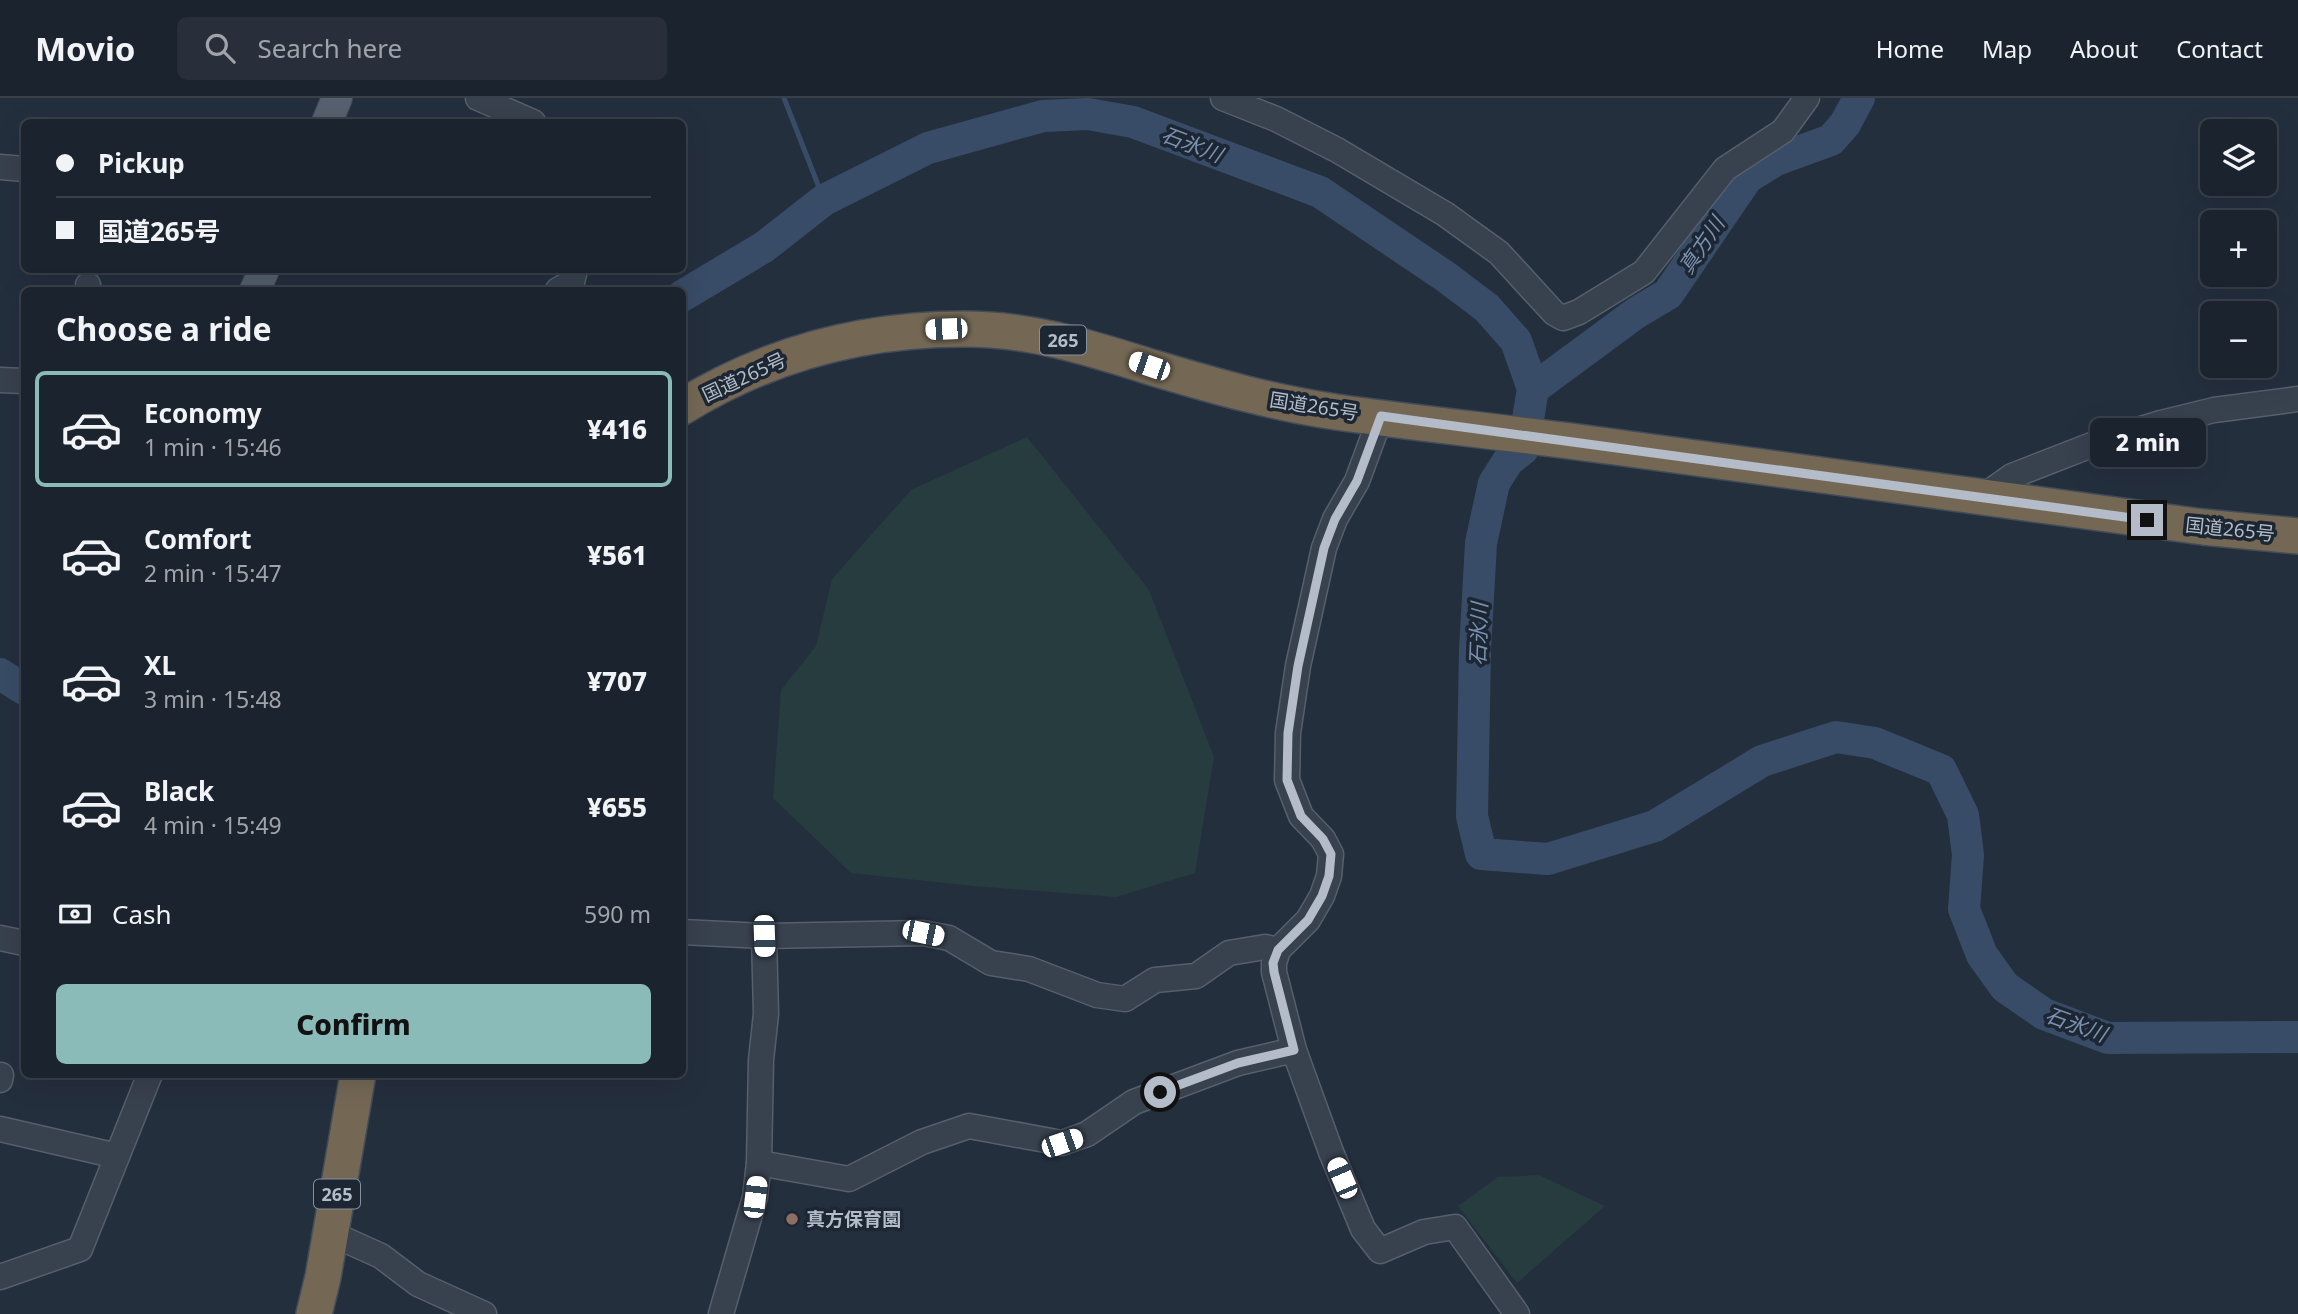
<!DOCTYPE html>
<meta charset="utf-8">
<style>
body{margin:0;font-family:"Noto Sans","Noto Sans JP",sans-serif;background:#282f3a;color:#f1f3f6;height:100vh;display:flex;flex-direction:column;font-size:26px;white-space:nowrap}
*{box-sizing:border-box;margin:0}
p{font-size:23px;color:#a0a4aa}
.icon{flex:none;width:38px;height:38px;fill:none;stroke:currentColor;stroke-width:2;stroke-linecap:round;stroke-linejoin:round}
.map{position:relative;flex:1;overflow:hidden}
.details{position:absolute;left:21px;top:189px;width:665px;height:791px;display:flex;flex-direction:column;background:#1b232e;border-radius:10px;box-shadow:0 7px 28px #0002,0 0 0 2px #39404a}
.details>*{flex:none}
.hud{position:absolute;left:21px;top:21px;width:665px;height:154px;border-radius:10px;box-shadow:0 7px 28px #0002,0 0 0 2px #39404a;display:grid;align-content:center;height:154px;padding:0 35px;background:#1b232e}
.fabs{position:absolute;left:2200px;top:21px;display:grid;gap:14px}
.fabs a{display:grid;place-items:center;width:77px;height:77px;border-radius:10px;background:#1b232e;box-shadow:0 7px 28px #0002,0 0 0 2px #39404a;font-size:35px}
.end{position:absolute;width:32px;height:32px;margin:-16px;border:9px solid #b4bcc9;background:#111;box-shadow:0 0 0 4px #111}
.from{border-radius:50%}
.bubble{position:absolute;height:49px;border-radius:10px;background:#1b232e;box-shadow:0 7px 28px #0002,0 0 0 2px #39404a;font-size:23px;font-weight:800;line-height:49px;text-align:center}
.car{position:absolute;width:21px;height:42px;margin:-21px -10px;border-radius:9px;box-shadow:0 0 5px 2px #0007;background:linear-gradient(#fff 24%,#345 0 40%,#fff 0 76%,#345 0 86%,#fff 0)}
.hud b{display:flex;align-items:center;gap:24px;height:66px;font-size:26px}
.hud b+b{border-top:2px solid #39404a}
.hud i{width:18px;height:18px;background:#f1f3f6}
ul{padding:0;list-style:none}
li{display:flex;align-items:center;gap:21px;height:116px;margin:0 14px 10px;padding:0 21px;border:4px solid transparent;border-radius:10px}
li div{flex:1}
li b{display:block;font-size:26px}
li em{font-style:normal;font-weight:800}
li.selected{border-color:#8bbbb9}
li>.icon{width:63px;height:63px;stroke-width:1.5}
h2{padding:0 35px;font-size:32px;line-height:84px}
.pay{display:flex;align-items:center;gap:18px;height:77px;padding:0 35px;font-size:26px}
.pay p{margin-inline-start:auto}
.button{display:flex;gap:14px;margin-top:auto;padding:14px 35px}
.button a{flex:1;height:80px;border-radius:10px;background:#8bbbb9;color:#111;font-size:28px;font-weight:800;line-height:80px;text-align:center}
header{display:flex;align-items:center;gap:42px;box-sizing:border-box;height:98px;padding:0 35px;background:#1b232e;border-bottom:2px solid #39404a}
header strong{font-size:33px}
nav{display:flex;gap:38px;margin-inline-start:auto;font-size:24px}
.search{width:490px;height:63px;background:#282f3a;display:flex;align-items:center;gap:18px;box-sizing:border-box;padding:0 24px;border-radius:10px;color:#a0a4aa;font-size:26px}
.map>svg:first-child{display:block}
</style>
<header>
<strong>Movio</strong>
<div class="search"><svg class="icon" aria-label="search" viewBox="0 0 24 24"><circle cx="10" cy="10" r="6"/><path d="M15 15l6 6"/></svg>Search here</div>
<nav><a>Home</a><a>Map</a><a>About</a><a>Contact</a></nav>
</header>
<div class="map">
<svg width="2298" height="1216" viewBox="0 0 2298 1216">
<rect width="100%" height="100%" fill="#242f3e"/>
<!-- green -->
<g fill="#263c3f">
<polygon points="1027,339 1149,492 1214,659 1195,775 1116,799 973,788 851,775 773,700 781,592 816,548 832,481 911,392"/>
<polygon points="1539,1077 1605,1108 1517,1185 1458,1108 1498,1079"/>
</g>
<g fill="none" stroke-linecap="round" stroke-linejoin="round">
<!-- stream -->
<polyline stroke="#394c67" stroke-width="5" points="784,0 824,102"/>
<!-- river -->
<g stroke="#394c67" stroke-width="32">
<polyline points="682,198 764,149 824,102 928,50 1043,18 1088,16 1133,24 1320,94 1446,179 1487,210 1516,243 1533,291 1523,351 1508,363 1494,385 1481,445 1475,552 1472,718 1481,756 1548,761 1655,728 1762,663 1836,639 1875,645 1941,672 1963,717 1968,757 1964,811 1982,857 2005,889 2044,916 2108,940 2298,939"/>
<polyline points="1533,291 1636,215 1668,196 1747,80 1776,62 1831,42 1845,26 1859,0"/>
<polyline points="0,576 24,591"/>
</g>
<defs>
<g id="minor">
<polyline points="478,0 533,24"/>
<polyline points="1223,0 1276,21 1337,52 1445,116 1499,155 1554,215 1563,220 1579,214 1644,174 1725,71 1783,33 1807,0"/>
<polyline points="0,69 24,71"/>
<polyline points="88,187 89,192"/>
<polyline points="558,192 572,184 575,172"/>
<polyline points="0,282 24,283"/>
<polyline points="1381,318 1357,383 1335,421 1324,450 1298,568 1288,635 1287,682 1301,718 1323,741 1331,756 1329,778 1322,798 1308,822 1278,852 1274,865 1274,874 1294,952 1331,1054 1363,1131 1380,1153 1424,1134 1455,1129 1517,1216"/>
<polyline points="1981,400 2012,378 2102,343 2161,325 2214,312 2298,301"/>
<polyline points="682,834 764,838 923,835 949,840 991,865 1029,871 1097,897 1125,901 1155,882 1196,878 1229,855 1265,849 1278,852"/>
<polyline points="0,840 24,845"/>
<polyline points="0,982 1,977"/>
<polyline points="0,1031 117,1058"/>
<polyline points="759,1065 849,1081 922,1044 969,1028 1062,1045 1087,1036 1134,1004 1238,965 1294,952"/>
<polyline points="330,1135 381,1158 418,1186 484,1216"/>
<polyline points="0,1179 80,1151 150,976"/>
<polyline points="721,1216 755,1099 759,1065 761,962 766,916 764,838"/>
</g>
<g id="major">
<polyline points="327,24 337,0"/>
<polyline points="255,192 264,172"/>
</g>
<g id="highway">
<path d="M682 309C768 256 864 231 964 231 1033 231 1090 250 1154 270 1214 288 1274 305 1336 314 1429 327 1522 336 1615 349 1811 375 2007 403 2203 429L2298 438"/>
<polyline points="314,1216 323,1179 358,976"/>
</g>
</defs>
<!-- minor casing -->
<use href="#minor" stroke="#565f6c" stroke-width="27"/>
<!-- major casing -->
<use href="#major" stroke="#414a57" stroke-width="32"/>
<!-- highway casing -->
<use href="#highway" stroke="#434c59" stroke-width="38"/>
<!-- minor -->
<use href="#minor" stroke="#38414e" stroke-width="24"/>
<!-- major -->
<use href="#major" stroke="#56606e" stroke-width="30"/>
<!-- highway -->
<use href="#highway" stroke="#746855" stroke-width="35"/>
</g>
<g fill="none" stroke-linecap="round" stroke-linejoin="round">
<!-- route -->
<polyline stroke="#b4bcc9" stroke-width="9" points="1160,994 1238,965 1294,952 1274,874 1273,865 1278,852 1308,822 1322,798 1329,778 1331,756 1323,741 1301,718 1287,682 1288,635 1298,568 1324,450 1335,421 1357,383 1381,318 2147,422"/>
</g>
<!-- markers -->
<circle fill="#8d6e63" stroke="#1d2633" stroke-width="2.5" cx="792" cy="1121" r="7"/>
<g text-anchor="middle" dominant-baseline="central" stroke-width="7" stroke-linejoin="round" paint-order="stroke">
<!-- shield labels -->
<g fill="#1d2633" stroke="#878f9c" stroke-width="2">
<rect x="1040" y="227.5" width="46" height="29" rx="5"/>
<rect x="314" y="1081.5" width="46" height="29" rx="5"/>
</g>
<g font-size="18" font-weight="bold" fill="#b4bcc9">
<text x="1063" y="242">265</text>
<text x="337" y="1096">265</text>
</g>
<!-- street labels -->
<g font-size="19" fill="#b4bcc9" stroke="#1d2633">
<text transform="translate(744 279) rotate(-25)">国道265号</text>
<text transform="translate(1314 308) rotate(9)">国道265号</text>
<text transform="translate(2230 431) rotate(6)">国道265号</text>
</g>
<!-- poi labels -->
<g font-size="19" font-weight="bold" fill="#b4bcc9" stroke="#1d2633" text-anchor="start">
<text x="806" y="1121">真方保育園</text>
</g>
<!-- water labels -->
<g font-size="21" font-style="italic" fill="#7c92b1" stroke="#1d2633">
<text transform="translate(1192 46) rotate(21)">石氷川</text>
<text transform="translate(1701 147) rotate(-56)">真方川</text>
<text transform="translate(1478 536) rotate(-88)">石氷川</text>
<text transform="translate(2076 926) rotate(20)">石氷川</text>
</g>
</g>
</svg>
<div class="fabs">
<a><svg class="icon" aria-label="layers" viewBox="0 0 24 24"><path d="M12 4l9 5-9 5-9-5zM3 14l9 5 9-5"/></svg></a>
<a>+</a>
<a>−</a>
</div>
<i class="end from" style="left:1160px;top:994px"></i>
<i class="end" style="left:2147px;top:422px"></i>
<div class="bubble" style="left:2090px;top:320px;width:116px">2 min</div>
<i class="car" style="left:946px;top:231px;rotate:268deg"></i>
<i class="car" style="left:1149px;top:268px;rotate:289deg"></i>
<i class="car" style="left:923px;top:835px;rotate:102deg"></i>
<i class="car" style="left:764px;top:838px;rotate:178deg"></i>
<i class="car" style="left:1062px;top:1045px;rotate:71deg"></i>
<i class="car" style="left:1342px;top:1080px;rotate:337deg"></i>
<i class="car" style="left:755px;top:1099px;rotate:7deg"></i>
<div class="hud">
<b><i class="from"></i>Pickup</b>
<b><i></i>国道265号</b>
</div>
<section class="details">
<h2>Choose a ride</h2>
<ul>
<li class="selected"><svg class="icon" aria-label="car" viewBox="0 0 24 24"><path d="M5 17H2v-5l4-1 3-4h7l3 4 3 1v5h-3M9 17h6M6 11h13"/><circle cx="7" cy="17" r="2"/><circle cx="17" cy="17" r="2"/></svg><div><b>Economy</b><p>1 min · 15:46</p></div><em>¥416</em></li>
<li><svg class="icon" aria-label="car" viewBox="0 0 24 24"><path d="M5 17H2v-5l4-1 3-4h7l3 4 3 1v5h-3M9 17h6M6 11h13"/><circle cx="7" cy="17" r="2"/><circle cx="17" cy="17" r="2"/></svg><div><b>Comfort</b><p>2 min · 15:47</p></div><em>¥561</em></li>
<li><svg class="icon" aria-label="car" viewBox="0 0 24 24"><path d="M5 17H2v-5l4-1 3-4h7l3 4 3 1v5h-3M9 17h6M6 11h13"/><circle cx="7" cy="17" r="2"/><circle cx="17" cy="17" r="2"/></svg><div><b>XL</b><p>3 min · 15:48</p></div><em>¥707</em></li>
<li><svg class="icon" aria-label="car" viewBox="0 0 24 24"><path d="M5 17H2v-5l4-1 3-4h7l3 4 3 1v5h-3M9 17h6M6 11h13"/><circle cx="7" cy="17" r="2"/><circle cx="17" cy="17" r="2"/></svg><div><b>Black</b><p>4 min · 15:49</p></div><em>¥655</em></li>
</ul>
<div class="pay"><svg class="icon" aria-label="cash" viewBox="0 0 24 24"><path d="M3 7h18v10H3z"/><circle cx="12" cy="12" r="2"/></svg>Cash<p>590 m</p></div>
<div class="button"><a>Confirm</a></div>
</section>
</div>
